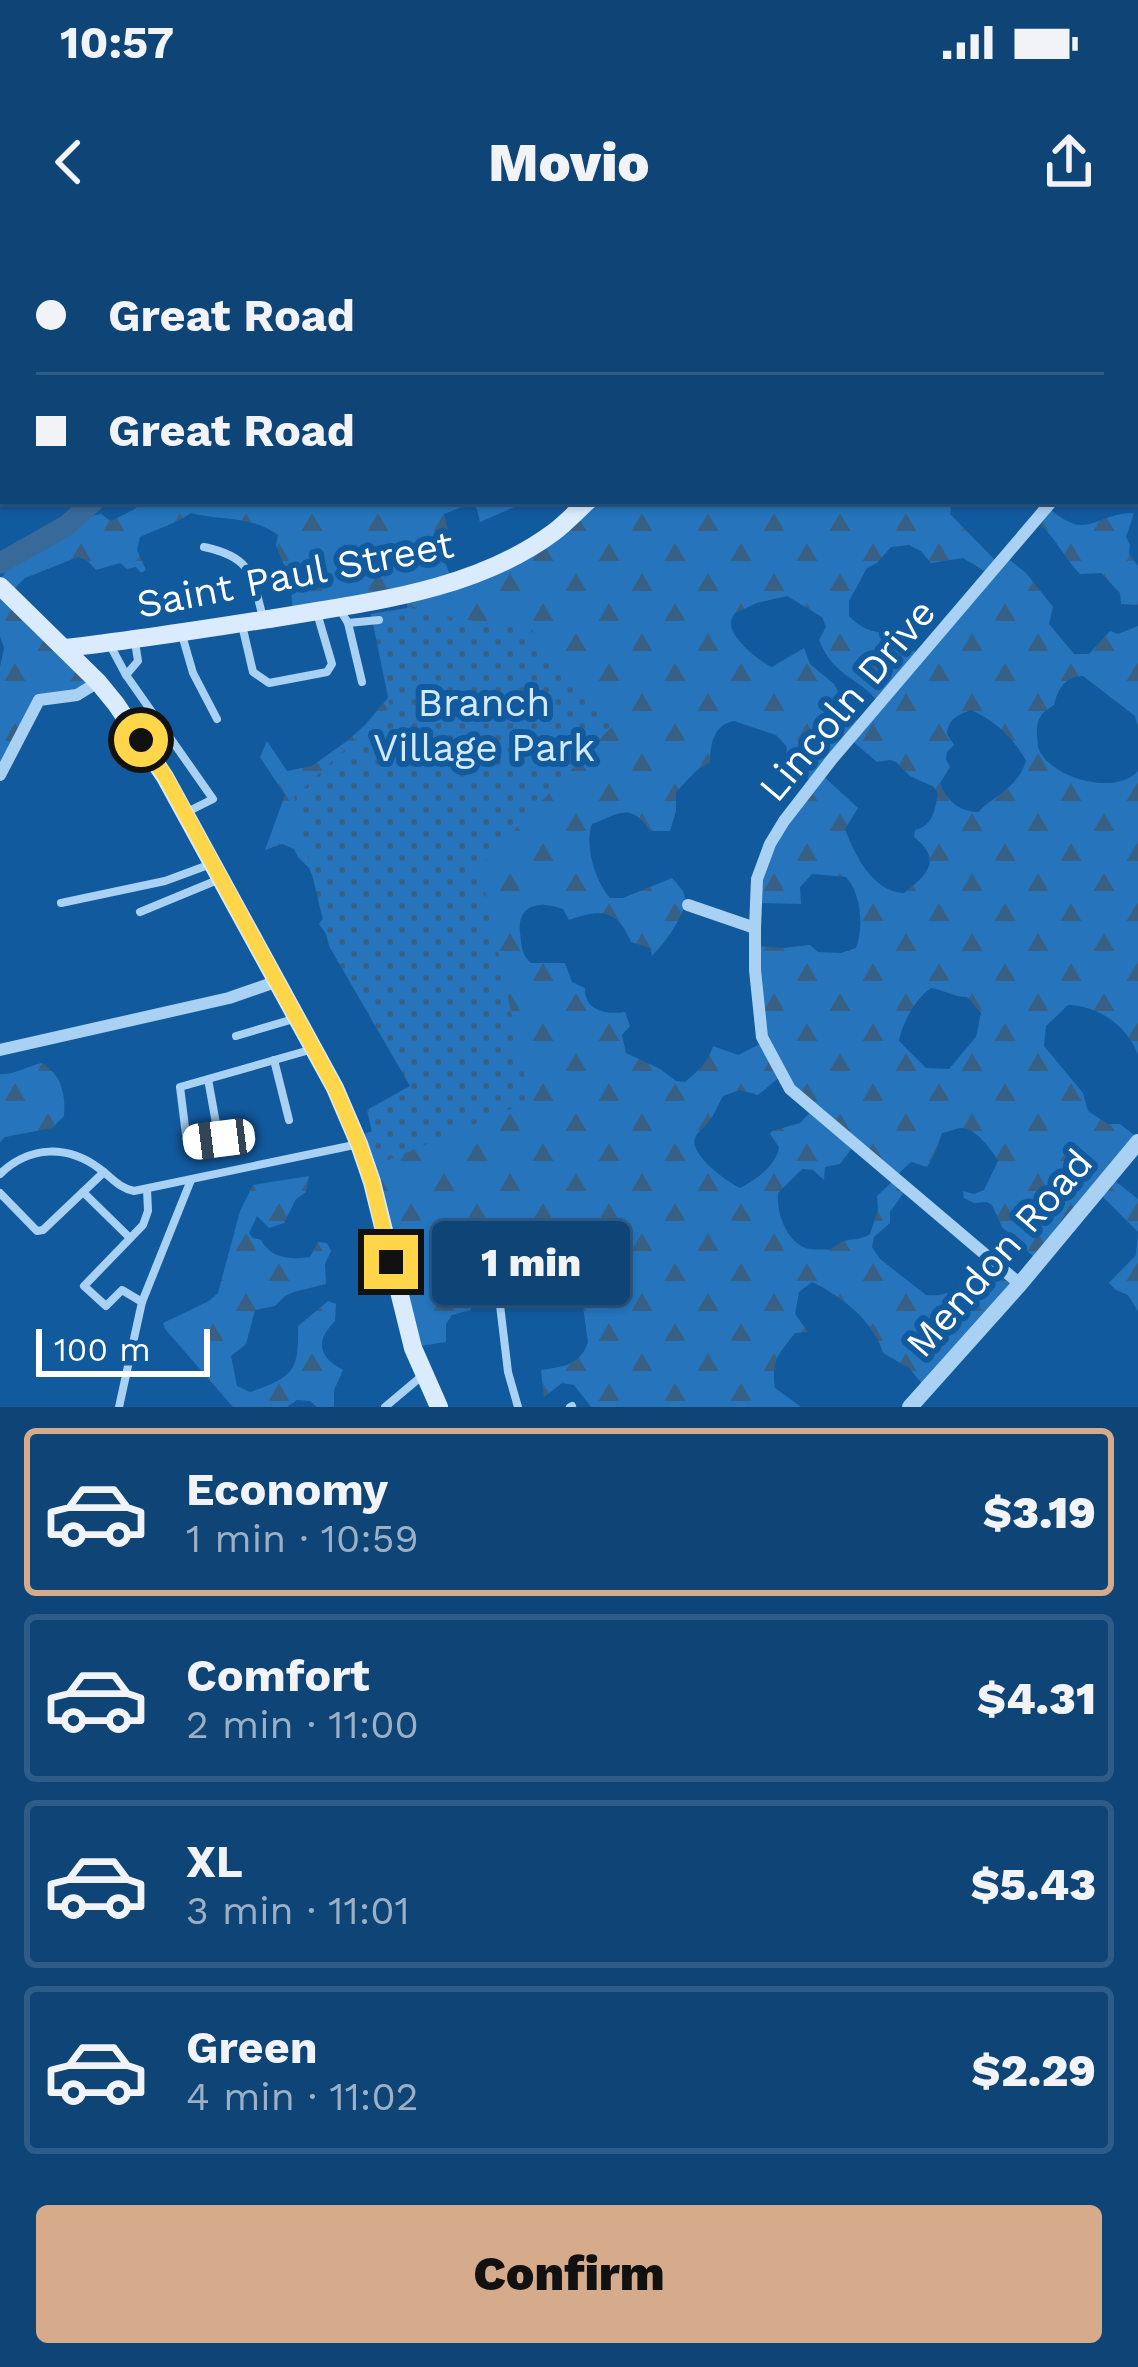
<!DOCTYPE html>
<meta charset="utf-8">
<style>
body{margin:0;font-family:"Work Sans",sans-serif;background:#1c4e7e;color:#f1f3f6;height:100vh;display:flex;flex-direction:column;font-size:45px;white-space:nowrap}
*{box-sizing:border-box;margin:0}
p{font-size:39px;color:#9bb0c5}
.icon{flex:none;width:66px;height:66px;fill:none;stroke:currentColor;stroke-width:2;stroke-linecap:round;stroke-linejoin:round}
.map{position:relative;height:1167px;overflow:hidden}
.panel{display:flex;flex-direction:column;background:#0e4476;flex:1}
.panel>*{flex:none}
.hud{position:absolute;left:0px;top:0px;width:1140px;height:264px;box-shadow:0 3px 9px #0004,0 0 0 3px #2e5c88;display:grid;align-content:center;height:264px;padding:0 36px;background:#0e4476}
.scale{position:absolute;left:36px;bottom:30px;width:174px;box-sizing:border-box;padding-left:12px;border:6px solid #fff;border-top:0;font-size:33px;line-height:42px;white-space:nowrap;color:#fff;-webkit-text-stroke:9px #125a9e;paint-order:stroke}
.end{position:absolute;width:54px;height:54px;margin:-27px;border:15px solid #ffd54a;background:#111;box-shadow:0 0 0 6px #111}
.from{border-radius:50%}
.bubble{position:absolute;height:84px;border-radius:12px;background:#0e4476;box-shadow:0 3px 9px #0004,0 0 0 3px #2e5c88;font-size:39px;font-weight:800;line-height:84px;text-align:center}
.car{position:absolute;width:36px;height:72px;margin:-36px -18px;border-radius:15px;box-shadow:0 0 9px 3px #0007;background:linear-gradient(#fff 24%,#345 0 40%,#fff 0 76%,#345 0 86%,#fff 0)}
.hud b{display:flex;align-items:center;gap:42px;height:114px;font-size:45px}
.hud b+b{border-top:3px solid #2e5c88}
.hud i{width:30px;height:30px;background:#f1f3f6}
ul{padding:21px 0 0;list-style:none}
li{display:flex;align-items:center;gap:36px;height:168px;margin:0 24px 18px;padding:0 12px;border:6px solid #2e5c88;border-radius:12px}
li div{flex:1}
li b{display:block;font-size:45px}
li em{font-style:normal;font-weight:800}
li.active{border-color:#d6ab8b}
li>.icon{width:108px;height:108px;stroke-width:1.5}
.cta{display:flex;gap:24px;margin-top:auto;padding:24px 36px}
.cta a{flex:1;height:138px;border-radius:12px;background:#d6ab8b;color:#111;font-size:48px;font-weight:800;line-height:138px;text-align:center}
.status{display:flex;justify-content:space-between;align-items:center;height:84px;padding:0 60px;background:#0e4476;direction:ltr}
.status svg{height:33px;fill:currentColor}
header{display:flex;justify-content:space-between;align-items:center;height:156px;padding:0 36px;background:#0e4476;font-size:54px;font-weight:800}
.map>svg:first-child{display:block}
</style>
<div class="status"><b>10:57</b><svg viewBox="0 0 49 12"><path d="M0 12V9h3v3zM5 12V6h3v6zM10 12V3h3v9zM15 12V0h3v12zM26 1h20v11H26zM47 4h2v5h-2z"/></svg></div>
<header><svg class="icon" aria-label="back" viewBox="0 0 24 24"><path d="M15 5l-7 7 7 7"/></svg>Movio<svg class="icon" aria-label="share" viewBox="0 0 24 24"><path d="M12 15V3M7 8l5-5 5 5M5 13v7h14v-7"/></svg></header>
<div class="map">
<svg width="1138" height="1167" viewBox="0 0 1138 1167">
<defs>
<pattern id="forest-firs" width="22" height="20" patternUnits="userSpaceOnUse" patternTransform="scale(3)"><rect width="22" height="20" fill="#2574bc"/><path d="M5 1l3.5 6h-7zM16 11l3.5 6h-7z" fill="#386084"/></pattern>
<pattern id="park-dots" width="8" height="8" patternUnits="userSpaceOnUse" patternTransform="scale(3)"><rect width="8" height="8" fill="#2574bc"/><path d="M2 2h.1M6 6h.1" fill="none" stroke="#386084" stroke-width="1.8" stroke-linecap="round"/></pattern>
</defs>
<rect width="100%" height="100%" fill="#125a9e"/>
<!-- forest -->
<g fill="url(#forest-firs)" fill-rule="evenodd">
<polygon points="0,0 570,0 570,3 3,3 3,79 0,80"/>
<path d="M142 261H528L480 282 477 269 472 263 444 274 448 290 441 296V312L452 340 499 322 572 274 562 261H952L950 274 997 322 1006 317 1026 333 1053 367 1049 384 1074 414H1089L1110 391 1118 394 1138 386V488L1135 476 1083 436C1065 437 1058 448 1054 465 1040 473 1036 480 1037 496 1038 504 1037 509 1042 515 1059 540 1117 555 1138 531V815C1128 786 1097 765 1068 765L1046 786 1044 806 1083 853 1088 871 1108 884H1120L1138 898 1110 937 1138 959V1071L1128 1055 1116 1050 1109 1043 1136 1015 1138 992 1098 952 1038 1021 1002 987 992 965 987 962 974 963 964 958 963 951 974 954 984 950 998 921C992 910 976 888 961 888 954 889 948 892 942 893L935 913 927 927 911 922 898 934 907 948 890 972V983L874 997 872 1007 880 1019 926 1055C959 1058 967 1038 986 1016L1017 1039 924 1146 909 1128 883 1113C874 1081 841 1056 812 1042L799 1052 795 1074 808 1092 795 1093C778 1115 771 1120 775 1148L801 1167H591L574 1145 562 1143 544 1157 541 1130C562 1127 581 1125 588 1102L572 991 562 980 492 979 476 985C464 1010 467 1043 471 1070L452 1075 446 1084V1102L414 1107 354 898 380 888 433 846 319 684 327 673 309 628 298 617 294 609 282 604 265 610 285 555 260 517 267 501 287 531 312 526 347 501 365 485 397 447 408 371 405 354 293 372 290 339 276 306 278 295C252 275 220 281 191 273 174 285 158 288 140 297L137 310 146 330 141 333 136 327 127 329 120 323 96 330 88 321 78 317 25 338 7 356 92 439 82 452 42 459 0 535V427L4 408 0 396V341L15 316 25 308 57 293 72 280 101 274 111 281 135 269ZM909 305 921 311 931 323 963 318 989 334 919 416 899 392C876 394 865 392 849 376V361L867 328 877 323 891 307ZM787 356 822 377 826 387 819 400C835 439 856 434 880 464L860 483 844 468 840 455 834 444 810 424 804 408 772 427C760 422 730 398 731 383 731 379 733 376 735 373L757 363ZM971 470C994 480 1014 498 1026 521 1018 547 996 555 978 572 960 572 946 560 940 543L950 527 946 520 947 512 954 505 947 494C948 479 958 475 971 470ZM734 481 776 495 787 507 785 524 812 541 758 638V663L801 664 800 647 812 634 846 637C861 653 864 687 856 708L841 713 818 712 810 705 783 708 757 706 764 802 738 815 713 806C709 821 697 832 685 842L676 841 660 829 626 813 622 795 630 786 625 772C607 775 584 771 585 748L572 742 565 723H531C521 713 522 707 520 693 517 663 540 661 563 669L569 680C600 669 617 668 631 702L650 708 652 716C664 704 690 671 684 654 683 650 675 641 672 638L623 658H610C595 641 584 605 592 584 619 574 631 561 650 591H670L676 571V552L696 531 710 522C710 504 714 484 734 481ZM851 500 877 522 890 520 896 522 910 536 934 547 938 554C934 571 934 585 915 590L914 597C942 619 929 634 904 653 872 652 854 613 845 589L858 568 821 534ZM931 748C945 750 953 757 967 757L981 773 976 797 949 829 926 828 899 801C902 783 916 758 931 748ZM781 836 814 868 800 883 772 891 770 894 779 907C777 925 756 940 740 948 727 942 689 915 695 898 697 892 704 888 708 883 714 875 718 865 723 856L740 850 758 855ZM855 904 894 940 877 956 878 970 870 994C853 1004 848 994 830 1010 823 1009 817 1010 810 1009 787 1005 776 972 778 953L802 929 813 930 824 940 825 927 840 924Z"/>
<path d="M1035 261H1052L1049 268C1088 303 1094 273 1134 273L1126 297 1130 305 1129 314 1138 326V365L1121 364 1120 353 1101 333 1080 334C1062 315 1056 297 1036 281L1043 268Z"/>
<path d="M42 823C61 835 66 853 64 876L52 888 5 897 0 902V834C16 835 27 826 42 823Z"/>
<path d="M309 936 306 952 296 959 284 983 269 988 257 976 249 993 253 998C268 1002 256 997 267 1008 278 1020 296 1019 310 1017L318 1002 327 1003 331 1011 325 1024 326 1044 294 1052 285 1056 275 1066 255 1070 246 1104 231 1116 237 1146 250 1152C293 1137 299 1132 298 1086L328 1061 336 1064 335 1081C315 1101 318 1117 343 1130L334 1150V1167H317L310 1161 297 1160 287 1167H233L165 1089 163 1083 209 1061 218 1053 240 971 253 945Z"/>
</g>
<!-- park -->
<polygon fill="url(#park-dots)" points="419,366 422,373 531,389 615,483 480,627 530,861 379,924 367,870 410,846 329,706 294,557 390,467 371,374"/>
<g fill="none" stroke-linecap="round" stroke-linejoin="round">
<!-- river -->
<g stroke="#376a9b" stroke-width="21">
<polyline points="583,0 584,3"/>
<polyline points="0,323 66,286 94,261"/>
</g>
<!-- service -->
<g stroke="#a9d1f4" stroke-width="8">
<polyline points="0,94 3,93"/>
<polyline points="0,260 3,258"/>
<path d="M204 307C252 317 252 335 263 378"/>
<polyline points="339,368 348,383 379,380"/>
<polyline points="348,383 362,442"/>
<polyline points="242,385 253,432 269,443 327,432 332,424 317,373"/>
<polyline points="182,395 193,433 217,479"/>
<polyline points="135,402 138,421 126,435 213,559 187,572"/>
<polyline points="110,405 126,435"/>
<polyline points="61,663 165,641 211,624"/>
<polyline points="140,672 220,639"/>
<polyline points="236,796 297,778"/>
<polyline points="274,820 289,880"/>
<polyline points="208,839 219,900 187,903 180,847 313,809"/>
<path d="M0 934C30 905 68 905 100 929 112 938 119 948 134 951L359 904"/>
<polyline points="83,952 130,998"/>
<polyline points="0,953 37,991 43,990 104,932"/>
<polyline points="142,1062 122,1050 106,1066 84,1046 143,985 148,971 147,949"/>
<polyline points="119,1167 142,1062 191,940"/>
<polyline points="385,1167 423,1135"/>
<polyline points="518,1167 508,1132 494,1015 536,1005"/>
<polyline points="570,1167 572,1166"/>
</g>
<!-- minor -->
<g stroke="#a9d1f4" stroke-width="12">
<polyline points="1137,161 1138,160"/>
<polyline points="0,535 39,460 77,455 98,442"/>
<polyline points="688,665 755,688"/>
<polyline points="0,810 229,758 278,741"/>
<polyline points="1020,1044 790,849 762,797 755,730 755,688 757,639 770,604 784,581 832,519 1052,261"/>
</g>
<!-- tertiary -->
<polyline stroke="#a9d1f4" stroke-width="16" points="910,1167 1020,1044 1138,902"/>
<!-- secondary -->
<g stroke="#d9ebfd" stroke-width="18">
<polyline points="696,3 697,0"/>
<polyline points="0,346 98,442 116,464 165,537 335,848 359,904 372,942 413,1108 439,1167"/>
<path d="M66 408C136 400 205 389 275 378 369 362 475 351 554 292 566 283 577 271 588 261"/>
</g>
</g>
<g fill="none" stroke-linecap="round" stroke-linejoin="round">
<!-- route -->
<polyline stroke="#ffd54a" stroke-width="15" points="141,500 165,536 335,848 359,904 372,942 391,1022"/>
</g>
<g text-anchor="middle" dominant-baseline="central" stroke-width="12" stroke-linejoin="round" paint-order="stroke">
<!-- street labels -->
<g font-size="39" fill="#fff" stroke="#125a9e">
<text transform="translate(295 334) rotate(-11)">Saint Paul Street</text>
<text transform="translate(847 460) rotate(-50)">Lincoln Drive</text>
<text transform="translate(999 1013) rotate(-49)">Mendon Road</text>
</g>
<!-- park labels -->
<g font-size="39" fill="#d2e9fe" stroke="#125a9e">
<text x="484" y="462">Branch<tspan x="484" dy="45">Village Park</tspan></text>
</g>
</g>
</svg>
<div class="scale">100 m</div>
<i class="end from" style="left:141px;top:500px"></i>
<i class="end" style="left:391px;top:1022px"></i>
<div class="bubble" style="left:432px;top:981px;width:198px">1 min</div>
<i class="car" style="left:219px;top:899px;rotate:263deg"></i>
<div class="hud">
<b><i class="from"></i>Great Road</b>
<b><i></i>Great Road</b>
</div>
</div>
<section class="panel">
<ul>
<li class="active"><svg class="icon" aria-label="car" viewBox="0 0 24 24"><path d="M5 17H2v-5l4-1 3-4h7l3 4 3 1v5h-3M9 17h6M6 11h13"/><circle cx="7" cy="17" r="2"/><circle cx="17" cy="17" r="2"/></svg><div><b>Economy</b><p>1 min · 10:59</p></div><em>$3.19</em></li>
<li><svg class="icon" aria-label="car" viewBox="0 0 24 24"><path d="M5 17H2v-5l4-1 3-4h7l3 4 3 1v5h-3M9 17h6M6 11h13"/><circle cx="7" cy="17" r="2"/><circle cx="17" cy="17" r="2"/></svg><div><b>Comfort</b><p>2 min · 11:00</p></div><em>$4.31</em></li>
<li><svg class="icon" aria-label="car" viewBox="0 0 24 24"><path d="M5 17H2v-5l4-1 3-4h7l3 4 3 1v5h-3M9 17h6M6 11h13"/><circle cx="7" cy="17" r="2"/><circle cx="17" cy="17" r="2"/></svg><div><b>XL</b><p>3 min · 11:01</p></div><em>$5.43</em></li>
<li><svg class="icon" aria-label="car" viewBox="0 0 24 24"><path d="M5 17H2v-5l4-1 3-4h7l3 4 3 1v5h-3M9 17h6M6 11h13"/><circle cx="7" cy="17" r="2"/><circle cx="17" cy="17" r="2"/></svg><div><b>Green</b><p>4 min · 11:02</p></div><em>$2.29</em></li>
</ul>
<div class="cta"><a>Confirm</a></div>
</section>
